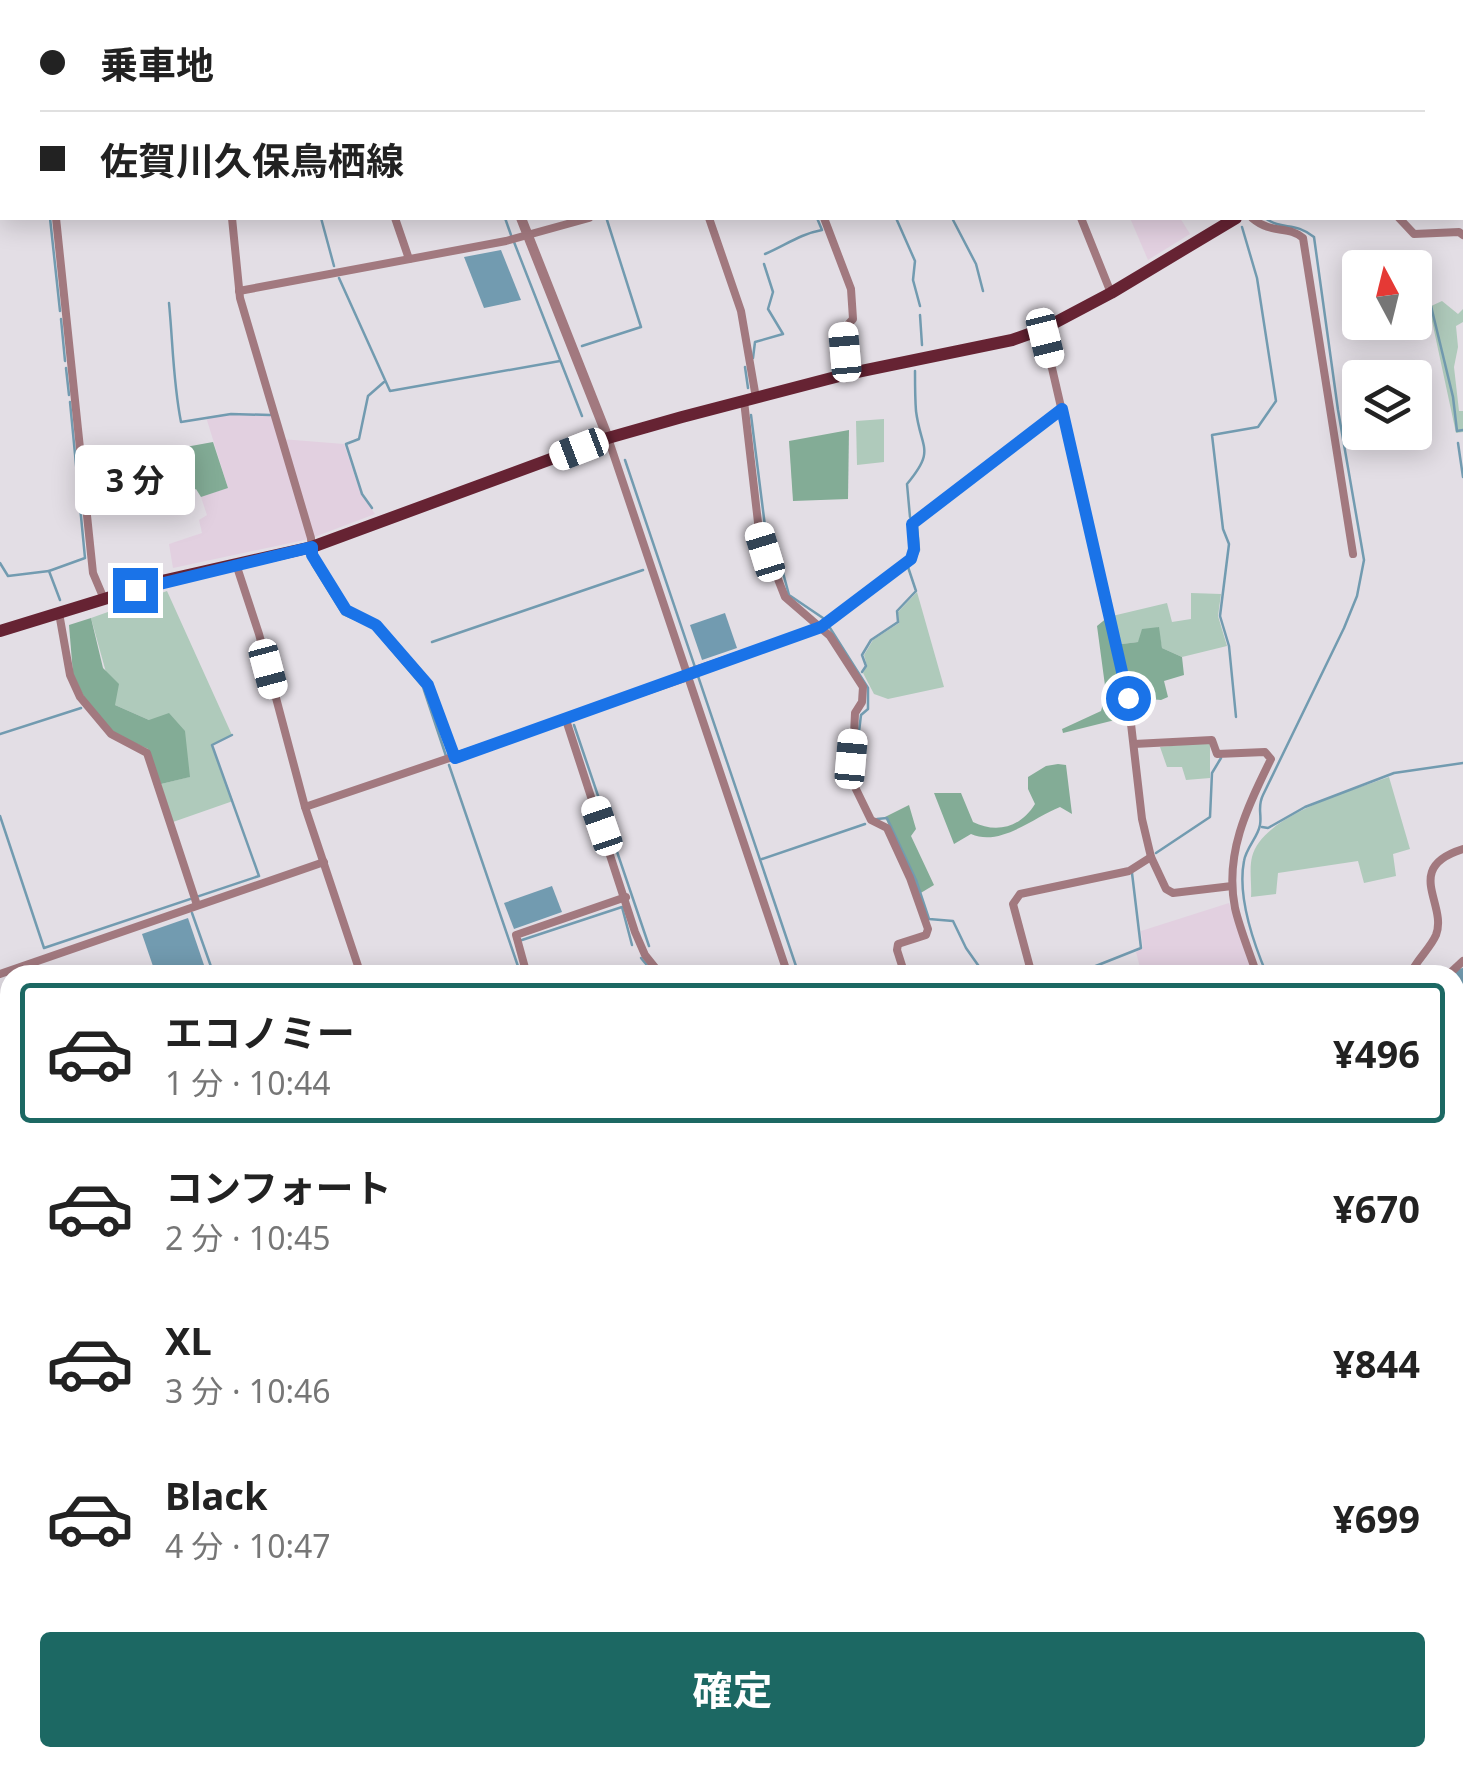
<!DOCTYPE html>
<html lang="ja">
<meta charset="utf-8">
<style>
body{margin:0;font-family:"Noto Sans","Noto Sans JP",sans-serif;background:#f6f6f6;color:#222;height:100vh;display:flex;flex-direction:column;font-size:38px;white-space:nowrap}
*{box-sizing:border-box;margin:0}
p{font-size:32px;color:#767676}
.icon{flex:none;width:55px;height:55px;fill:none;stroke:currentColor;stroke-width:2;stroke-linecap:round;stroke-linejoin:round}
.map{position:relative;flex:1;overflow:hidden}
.details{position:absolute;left:0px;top:965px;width:1465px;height:802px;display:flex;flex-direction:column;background:#fff;border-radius:30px 30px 0 0;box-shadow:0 5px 25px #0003}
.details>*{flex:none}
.hud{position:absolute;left:0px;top:0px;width:1465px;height:220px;box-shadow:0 5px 25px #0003;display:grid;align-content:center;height:220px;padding:0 40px;background:#fff}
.needle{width:65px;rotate:353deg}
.tools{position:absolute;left:1342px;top:250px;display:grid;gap:20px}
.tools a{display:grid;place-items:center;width:90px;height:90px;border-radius:10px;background:#fff;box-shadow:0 5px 25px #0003;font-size:50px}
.end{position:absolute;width:45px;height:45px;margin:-22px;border:12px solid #1a73e8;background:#fff;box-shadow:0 0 0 5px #fff}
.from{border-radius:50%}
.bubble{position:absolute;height:70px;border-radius:10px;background:#fff;box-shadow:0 5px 25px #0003;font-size:32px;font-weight:700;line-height:70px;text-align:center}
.car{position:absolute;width:30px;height:60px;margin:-30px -15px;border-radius:12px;box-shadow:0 0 8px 2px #0007;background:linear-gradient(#fff 24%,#345 0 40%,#fff 0 76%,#345 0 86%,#fff 0)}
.hud b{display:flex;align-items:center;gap:35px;height:95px;font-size:38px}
.hud b+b{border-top:2px solid #e0e0e0}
.hud i{width:25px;height:25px;background:#222}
ul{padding:18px 0 0;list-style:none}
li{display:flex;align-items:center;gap:30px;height:140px;margin:0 20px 15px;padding:0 20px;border:5px solid transparent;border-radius:10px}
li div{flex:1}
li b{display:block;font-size:38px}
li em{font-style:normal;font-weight:700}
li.active{border-color:#1c6863}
li>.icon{width:90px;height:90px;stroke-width:1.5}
.primary-button{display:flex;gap:20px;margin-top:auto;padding:20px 40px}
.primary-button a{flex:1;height:115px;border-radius:10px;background:#1c6863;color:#fff;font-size:40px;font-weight:700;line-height:115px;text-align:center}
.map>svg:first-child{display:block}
</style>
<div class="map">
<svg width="1463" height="1767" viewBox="0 0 1463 1767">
<rect width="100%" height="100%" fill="#e3dee5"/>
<!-- industrial -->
<g fill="#e2d0e0">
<polygon points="1130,218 1180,218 1190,234 1148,260"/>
<polygon points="232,413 271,414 281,439 344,444 361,494 375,514 309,539 173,568 169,544 202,533 199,520 207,515 201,497 228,488 206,417"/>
<polygon points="1229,903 1253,975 1142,975 1136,952 1143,948 1141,931"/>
</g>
<!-- green -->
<g fill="#afcabb">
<polygon points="1442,301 1458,314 1463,309 1463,322 1456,326 1458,347 1454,367 1459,411 1463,411 1463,432 1456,433 1429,307"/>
<polygon points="884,419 884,462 857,465 856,421"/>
<polygon points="167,591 232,735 212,745 233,801 173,822 161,784 189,777 149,720 115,705 91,618"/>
<polygon points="917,592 944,687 888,699 874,694 863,673 867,666 864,655 873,640 899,623 898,612"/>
<polygon points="1191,593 1221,594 1218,616 1227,646 1182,657 1162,648 1158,627 1138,642 1114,645 1108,617 1167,603 1172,622 1191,619"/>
<polygon points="1210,742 1210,778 1186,780 1182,767 1167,767 1160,747"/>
<path d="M1389 777 1410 849 1393 854 1396 876 1364 883 1358 861 1278 873 1276 894 1251 897C1252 885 1249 869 1252 857 1262 815 1351 791 1389 777Z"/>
</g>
<!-- forest -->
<g fill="#83ac96">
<polygon points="849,430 848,499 793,501 789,441"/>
<polygon points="213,442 228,488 201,497 196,489 151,510 147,488 186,473 180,448"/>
<polygon points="1108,617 1114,645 1138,642 1142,629 1159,627 1162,648 1182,657 1184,675 1164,681 1168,697 1161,700 1126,697 1127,717 1063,733 1062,729 1101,711 1106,693 1097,626"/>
<polygon points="91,618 103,668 119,684 115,705 149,720 169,713 185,731 190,777 161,784 148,749 113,733 84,697 73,674 69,625"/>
<path d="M1058 764 1066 765 1072 814 1060 807C1034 817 1001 847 971 834L954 844 934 793H961L973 822C997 834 1021 827 1035 804L1028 789V777L1046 766Z"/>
<polygon points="909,805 916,829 911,836 934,885 919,894 885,817"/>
<polygon points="9,1191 10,1247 7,1250 10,1258 10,1368 0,1333 0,1197"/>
</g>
<!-- water -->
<g fill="#729bb0">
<polygon points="501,250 521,300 484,308 464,257"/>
<polygon points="725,613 737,648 702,660 690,625"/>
<polygon points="552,886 562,912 514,929 504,903"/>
<polygon points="188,918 204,965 175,975 156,975 142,934"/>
</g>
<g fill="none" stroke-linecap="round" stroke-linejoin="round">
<!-- stream -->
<g stroke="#729bb0" stroke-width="2.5">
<polyline points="440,0 441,2"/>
<polyline points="589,0 589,2"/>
<polyline points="1032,0 1033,2"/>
<polyline points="1130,0 1131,2"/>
<polyline points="1246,0 1246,2"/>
<polyline points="50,218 60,311"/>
<polyline points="321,218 334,266"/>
<polyline points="505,218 511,235"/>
<polyline points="896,218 915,261 913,280 920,306"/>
<polyline points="952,218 976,264 983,291"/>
<path d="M1265 218C1283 231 1294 221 1314 237L1338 410 1364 560 1357 596 1344 628 1263 795C1257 807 1262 814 1260 825 1258 837 1246 848 1244 861 1237 897 1253 942 1267 975"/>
<polyline points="514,242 582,416"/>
<path d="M765 254C786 245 800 234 822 230L817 218"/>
<polyline points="339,278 390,391 560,361"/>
<path d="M169 303C173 344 173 382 181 422L231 414 270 415"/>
<polyline points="1431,306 1453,397 1457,431 1463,430"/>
<polyline points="920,315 922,345"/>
<polyline points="61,319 65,361"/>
<polyline points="582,346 641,327 607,220"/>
<polyline points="753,358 755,342 783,334 768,309 773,292 764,264"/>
<polyline points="745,367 748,388"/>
<polyline points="66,368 69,395"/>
<polyline points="751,415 767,542"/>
<polyline points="1458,443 1463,477"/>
<polyline points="625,460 799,975"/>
<polyline points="372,508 362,494 346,444 359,439 368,396 384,382"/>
<path d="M910 517 907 484C936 449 921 450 916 411 915 398 915 384 915 371"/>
<polyline points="772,554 782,569 789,595 823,618"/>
<polyline points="0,563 8,576 49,571"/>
<polyline points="913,563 919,550 917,525"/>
<polyline points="312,564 343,614 366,624"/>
<polyline points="60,600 49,571 85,558 70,402"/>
<polyline points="373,628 423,687 446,756"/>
<polyline points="830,628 868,688 868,709 861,715 857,748"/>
<polyline points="432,642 643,570"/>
<polyline points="862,672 866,666 862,655 871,640 898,622 897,611 916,591 908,567"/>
<polyline points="1236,717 1229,646 1220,616 1229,544 1223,529 1212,435 1258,427 1276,401 1257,278 1242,227"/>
<polyline points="574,725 649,946"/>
<polyline points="0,734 81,708"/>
<polyline points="449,765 521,975"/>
<polyline points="0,816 44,948 259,876 212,745 232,735"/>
<polyline points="877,819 887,818 916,880 929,919 953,921 966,948 985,975"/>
<polyline points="1262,827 1268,828 1305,807 1394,773 1463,763"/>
<polyline points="1156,853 1210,817 1212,773 1221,758"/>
<polyline points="762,859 865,824"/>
<polyline points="192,913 214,975"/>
<polyline points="522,940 622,907 632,945"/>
<polyline points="641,958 655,975"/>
<polyline points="1073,975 1141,948 1132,873"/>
<polyline points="1455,1009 1463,1002"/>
<polyline points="1455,1258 1463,1258"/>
<polyline points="1455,1510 1463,1511"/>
<polyline points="0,1561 7,1559 10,1563"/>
<polyline points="1455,1605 1463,1605"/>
<polyline points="1455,1657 1461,1656"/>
<polyline points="103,1758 106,1767"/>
<polyline points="333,1758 339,1767"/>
<polyline points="693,1758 696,1767"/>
<polyline points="1239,1767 1240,1758"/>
</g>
<!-- river -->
<g stroke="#729bb0" stroke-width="18">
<polyline points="1455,985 1463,977"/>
<polyline points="914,1767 915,1758"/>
</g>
<!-- minor -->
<g stroke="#a2797f" stroke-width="8">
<polyline points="751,0 751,2"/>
<polyline points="30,2 32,0"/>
<polyline points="645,2 645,0"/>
<polyline points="1057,2 1059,0"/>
<polyline points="1237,2 1237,0"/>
<polyline points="0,63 2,42"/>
<polyline points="0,205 2,205"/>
<polyline points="56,218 93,573 104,599"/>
<polyline points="232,218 240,298 311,538 312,555 346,610 376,625 428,685 455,758"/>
<polyline points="395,218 409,259"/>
<polyline points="709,218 741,311 756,398"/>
<polyline points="824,218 851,289 853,319 843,330 847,374"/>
<polyline points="1081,218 1111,293"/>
<path d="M1252 218C1272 235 1288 225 1303 238L1353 554"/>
<polyline points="1399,218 1414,234 1459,232 1463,235"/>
<polyline points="239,291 506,241 589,218"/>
<polyline points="1043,329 1128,698 1142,819 1151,857 1166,889 1173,893 1232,886"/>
<polyline points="744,401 759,531 785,597 830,636 863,687 862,702 855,713 852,781 871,820 887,828 910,878 928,929 926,935 898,944 897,950 905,975"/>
<polyline points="608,438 788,975"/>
<polyline points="236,564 259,634 305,807 361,975"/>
<polyline points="59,613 70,675 80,697 111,734 147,753 197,905"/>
<polyline points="686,673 821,627 911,559 914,549 912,524 1062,409"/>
<polyline points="566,720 635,932 645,955 661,975"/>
<path d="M1134 744 1212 740 1217 754 1265 752 1271 759C1248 806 1224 853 1235 908 1240 930 1250 953 1257 975"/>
<polyline points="305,807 688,677"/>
<polyline points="0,974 324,862"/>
<polyline points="527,975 516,935 626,897"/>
<polyline points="1032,975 1013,904 1020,894 1129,871 1151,857"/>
<path d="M1410 975C1416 960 1430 949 1436 935 1448 904 1402 868 1463 849"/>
<polyline points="1448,975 1463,961"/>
<polyline points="1455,1002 1463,994"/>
<polyline points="0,1134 10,1144"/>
<polyline points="1455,1167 1463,1164"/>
<polyline points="1455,1263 1463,1263"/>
<polyline points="0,1500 10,1497"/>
<polyline points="1455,1504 1463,1504"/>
<polyline points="1455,1651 1463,1648"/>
<polyline points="544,1758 546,1767"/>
<polyline points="1106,1758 1109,1767"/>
<polyline points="0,1766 28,1758"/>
<polyline points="186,1767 187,1758"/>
<polyline points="1329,1767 1331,1758"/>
</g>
<!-- tertiary -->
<g stroke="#a2797f" stroke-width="10">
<polyline points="456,0 456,2"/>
<polyline points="521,218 608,438"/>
</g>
<!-- primary -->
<g stroke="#662333" stroke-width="12">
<polyline points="1462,83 1463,82"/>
<polyline points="0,631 166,580 312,547 608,438 682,417 847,374 1012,340 1043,329 1111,293 1236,218"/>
</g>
</g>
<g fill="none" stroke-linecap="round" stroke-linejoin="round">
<!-- route -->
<polyline stroke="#1a73e8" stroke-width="12" points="135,590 312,547 312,555 346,610 376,625 428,685 455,758 821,627 911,559 914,549 912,524 1062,409 1128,698"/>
</g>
</svg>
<div class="tools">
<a><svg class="needle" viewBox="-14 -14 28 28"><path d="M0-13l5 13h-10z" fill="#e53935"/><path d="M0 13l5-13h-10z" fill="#767676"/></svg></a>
<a><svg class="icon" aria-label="layers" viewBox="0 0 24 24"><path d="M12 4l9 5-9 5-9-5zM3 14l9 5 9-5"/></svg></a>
</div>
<i class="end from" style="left:1128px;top:698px"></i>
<i class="end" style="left:135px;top:590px"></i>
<div class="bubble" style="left:75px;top:445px;width:120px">3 分</div>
<i class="car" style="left:1045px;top:338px;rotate:166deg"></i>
<i class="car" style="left:845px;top:352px;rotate:355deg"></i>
<i class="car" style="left:579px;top:449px;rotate:249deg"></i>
<i class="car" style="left:765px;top:552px;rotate:343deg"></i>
<i class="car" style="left:268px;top:669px;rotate:165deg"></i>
<i class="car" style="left:851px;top:759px;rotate:5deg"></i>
<i class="car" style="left:602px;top:826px;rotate:341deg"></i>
<div class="hud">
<b><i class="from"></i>乗車地</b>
<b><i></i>佐賀川久保鳥栖線</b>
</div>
<section class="details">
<ul>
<li class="active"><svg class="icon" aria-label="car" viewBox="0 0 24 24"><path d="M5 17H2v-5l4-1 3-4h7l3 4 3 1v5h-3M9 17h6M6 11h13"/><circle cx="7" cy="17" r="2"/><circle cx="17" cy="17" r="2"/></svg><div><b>エコノミー</b><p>1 分 · 10:44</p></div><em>¥496</em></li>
<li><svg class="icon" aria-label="car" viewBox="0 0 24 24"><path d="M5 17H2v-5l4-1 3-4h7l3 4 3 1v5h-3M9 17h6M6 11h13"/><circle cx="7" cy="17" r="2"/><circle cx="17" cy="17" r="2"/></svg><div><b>コンフォート</b><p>2 分 · 10:45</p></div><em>¥670</em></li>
<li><svg class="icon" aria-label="car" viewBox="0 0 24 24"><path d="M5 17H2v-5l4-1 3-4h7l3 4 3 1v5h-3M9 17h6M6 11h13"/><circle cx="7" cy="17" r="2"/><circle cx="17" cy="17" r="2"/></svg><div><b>XL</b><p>3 分 · 10:46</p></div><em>¥844</em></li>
<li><svg class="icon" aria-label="car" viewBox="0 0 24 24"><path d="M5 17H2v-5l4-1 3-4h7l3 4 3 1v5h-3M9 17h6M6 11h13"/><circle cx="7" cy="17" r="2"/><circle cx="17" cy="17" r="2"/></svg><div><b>Black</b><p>4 分 · 10:47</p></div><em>¥699</em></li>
</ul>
<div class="primary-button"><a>確定</a></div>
</section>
</div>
